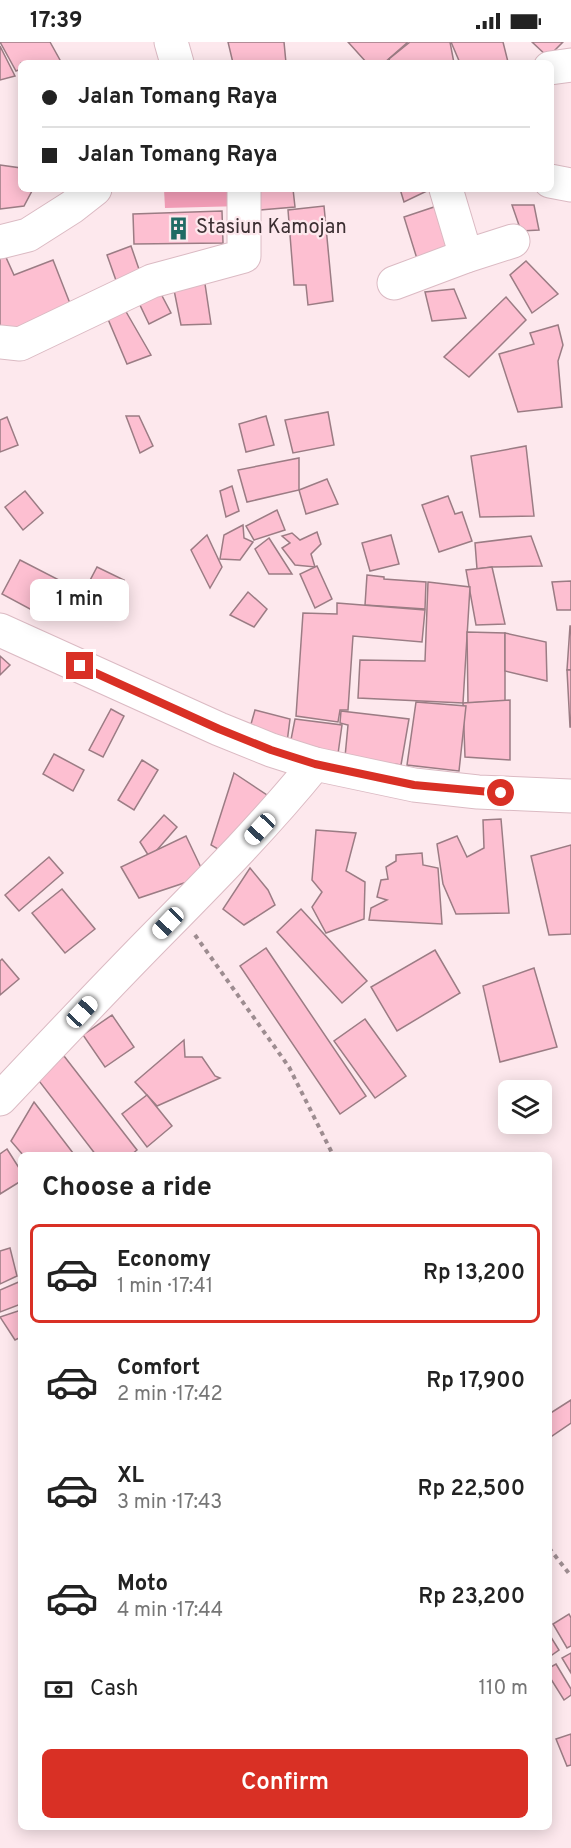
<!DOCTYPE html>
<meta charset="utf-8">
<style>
body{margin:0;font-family:Overpass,sans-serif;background:#f6f6f6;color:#222;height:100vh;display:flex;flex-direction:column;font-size:22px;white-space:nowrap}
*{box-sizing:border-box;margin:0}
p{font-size:20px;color:#767676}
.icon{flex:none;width:33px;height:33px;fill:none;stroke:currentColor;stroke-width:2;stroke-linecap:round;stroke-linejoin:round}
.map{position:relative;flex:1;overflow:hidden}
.side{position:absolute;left:18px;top:1110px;width:534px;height:678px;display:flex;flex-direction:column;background:#fff;border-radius:9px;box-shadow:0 3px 15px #0003}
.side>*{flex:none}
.top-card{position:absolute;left:18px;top:18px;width:536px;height:132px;border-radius:9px;box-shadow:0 3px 15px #0003;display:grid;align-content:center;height:132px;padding:0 24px;background:#fff}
.buttons{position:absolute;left:498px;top:1038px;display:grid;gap:12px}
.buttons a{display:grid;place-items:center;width:54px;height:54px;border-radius:9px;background:#fff;box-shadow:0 3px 15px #0003;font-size:30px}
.end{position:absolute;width:27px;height:27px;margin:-14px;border:8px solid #d93025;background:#fff;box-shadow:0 0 0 3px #fff}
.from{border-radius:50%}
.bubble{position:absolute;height:42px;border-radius:9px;background:#fff;box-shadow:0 3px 15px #0003;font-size:20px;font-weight:600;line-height:42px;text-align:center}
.car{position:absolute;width:18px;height:36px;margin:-18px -9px;border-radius:8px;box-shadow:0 0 4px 2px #0007;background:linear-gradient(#fff 24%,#345 0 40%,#fff 0 76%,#345 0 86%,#fff 0)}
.top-card b{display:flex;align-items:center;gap:21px;height:57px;font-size:22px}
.top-card b+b{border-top:2px solid #e0e0e0}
.top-card i{width:15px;height:15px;background:#222}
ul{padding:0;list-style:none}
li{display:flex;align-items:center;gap:18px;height:99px;margin:0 12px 9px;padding:0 12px;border:3px solid transparent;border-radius:9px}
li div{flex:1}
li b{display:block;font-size:22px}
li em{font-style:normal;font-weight:600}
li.current{border-color:#d93025}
li>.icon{width:54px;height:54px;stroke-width:1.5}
h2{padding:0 24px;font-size:27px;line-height:72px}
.pay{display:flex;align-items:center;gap:15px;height:66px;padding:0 24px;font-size:22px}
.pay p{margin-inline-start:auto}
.button{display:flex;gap:12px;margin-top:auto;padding:12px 24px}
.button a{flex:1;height:69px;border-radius:9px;background:#d93025;color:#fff;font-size:24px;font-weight:600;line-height:69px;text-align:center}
.status{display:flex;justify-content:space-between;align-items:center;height:42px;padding:0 30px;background:#fff;direction:ltr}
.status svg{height:16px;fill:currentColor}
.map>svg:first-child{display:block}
</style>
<div class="status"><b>17:39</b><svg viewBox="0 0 49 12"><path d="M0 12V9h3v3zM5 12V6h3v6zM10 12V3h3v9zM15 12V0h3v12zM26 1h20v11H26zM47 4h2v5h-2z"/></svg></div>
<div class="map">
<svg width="571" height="1806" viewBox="0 0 571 1806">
<rect width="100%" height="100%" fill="#fde8ed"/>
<!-- green -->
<polygon fill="#f39eb8" points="164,147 242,147 243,164 165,166"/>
<!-- building -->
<g fill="#fdbfd1" stroke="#9b7c84" stroke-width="1.5">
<polygon points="0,0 50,0 60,18 56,21 21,21 21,27 16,29"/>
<polygon points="228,0 284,0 286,21 233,21"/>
<polygon points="348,0 408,0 384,21 367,21"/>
<polygon points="410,0 450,0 454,21 391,21 389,17"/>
<polygon points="451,0 503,0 508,20 460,21"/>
<polygon points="532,0 563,0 548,15"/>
<polygon points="0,4 15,34 0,38"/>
<polygon points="0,123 21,126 21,147 33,147 24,164 0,167"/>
<polygon points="248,147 293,147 295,165 249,169"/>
<polygon points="400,147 431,147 404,160"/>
<polygon points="512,163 534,163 539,188 521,189"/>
<polygon points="324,164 333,259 308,263 306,243 294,243 288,168"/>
<polygon points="434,165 455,209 418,220 404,175"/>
<polygon points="222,169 223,201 134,202 133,172"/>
<polygon points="131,204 142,236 118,244 107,213"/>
<polygon points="4,211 14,233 53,218 71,264 0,292 0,213"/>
<polygon points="526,219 558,252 532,271 510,233"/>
<polygon points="205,242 211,282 181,283 173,243"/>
<polygon points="454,247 466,276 432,279 425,250"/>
<polygon points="160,250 171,271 149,282 139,261"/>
<polygon points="506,255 526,278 469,335 444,315"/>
<polygon points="121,261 151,313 127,322 105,270"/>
<polygon points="558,283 563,303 558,319 562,365 518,370 499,312 534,302 530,291"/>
<polygon points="328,370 334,403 293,411 285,378"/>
<polygon points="126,374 139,374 153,404 140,411"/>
<polygon points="266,374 274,403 246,410 239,382"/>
<polygon points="7,375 18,403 0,410 0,378"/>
<polygon points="526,404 534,474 480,475 471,414"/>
<polygon points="299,416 299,448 247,460 238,428"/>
<polygon points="327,437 338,462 306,472 299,448"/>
<polygon points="232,444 239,469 226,475 220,449"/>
<polygon points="25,449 43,471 23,488 5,465"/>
<polygon points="448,454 455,472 462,470 472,499 439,510 422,463"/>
<polygon points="277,468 285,488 254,498 246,484"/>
<polygon points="243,483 244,496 253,500 240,518 220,517 224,493"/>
<polygon points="317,490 321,502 311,512 315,525 295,523 282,506 290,501 282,494 292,491 300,498"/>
<polygon points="207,493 222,525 210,546 191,508"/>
<polygon points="391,493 399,522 370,529 362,501"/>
<polygon points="531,494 542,524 492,525 477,527 475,501"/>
<polygon points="269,496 292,532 269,532 255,507"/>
<polygon points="20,518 61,539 43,574 2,552"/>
<polygon points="317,524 332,557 315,566 300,532"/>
<polygon points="97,525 124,538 112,561 85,548"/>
<polygon points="492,525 505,582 476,583 466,528"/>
<polygon points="367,533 384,535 384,537 426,540 425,567 365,563"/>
<polygon points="571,539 571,568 557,568 552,540"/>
<polygon points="428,540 470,545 463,661 358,656 360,618 425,619"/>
<polygon points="248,550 267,567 254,585 230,573"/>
<polygon points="337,561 425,568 422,600 353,594 348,668 340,668 338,680 296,674 303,571 337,572"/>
<polygon points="570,584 571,584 571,628 567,628"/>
<polygon points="467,590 505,591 505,659 468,661"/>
<polygon points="505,591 546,600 547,639 505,629"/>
<polygon points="0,614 10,623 0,633"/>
<polygon points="567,628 571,628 571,685 570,685"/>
<polygon points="510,658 510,718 465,715 463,661"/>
<polygon points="416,660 466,664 459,729 407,723"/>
<polygon points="111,667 124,674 103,715 89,708"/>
<polygon points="255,668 290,677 286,708 249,689"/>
<polygon points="341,669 409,677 401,723 345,715 348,683 340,681"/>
<polygon points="295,677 342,683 337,719 288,713"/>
<polygon points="54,712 84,728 73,749 43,732"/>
<polygon points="142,718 158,728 134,768 118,758"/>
<polygon points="234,731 267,753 233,816 211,803"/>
<polygon points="164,773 177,785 150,816 140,800"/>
<polygon points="501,777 509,871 456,872 443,842 437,802 457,794 467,815 484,806 483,778"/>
<polygon points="316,788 356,791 346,829 365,840 364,877 326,891 312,865 322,850 312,838"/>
<polygon points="186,794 205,834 139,856 121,825"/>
<polygon points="571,803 571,892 549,893 531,814"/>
<polygon points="422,811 423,823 438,826 442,882 369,878 371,866 387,858 377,855 381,838 388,837 386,825 396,819 396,813"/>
<polygon points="49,815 63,831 19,869 5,853"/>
<polygon points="250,826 268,848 275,863 244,883 223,867"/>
<polygon points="62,847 95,887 65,911 32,871"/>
<polygon points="301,867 367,939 342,961 277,890"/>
<polygon points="266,906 366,1054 340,1072 240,924"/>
<polygon points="435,908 460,951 397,989 371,945"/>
<polygon points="2,917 19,937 0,953 0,919"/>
<polygon points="534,926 557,1005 500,1020 483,944"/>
<polygon points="112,973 134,1005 105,1025 83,993"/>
<polygon points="365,977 406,1034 375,1056 334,999"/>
<polygon points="184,998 185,1015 202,1015 215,1034 220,1036 157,1064 135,1040"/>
<polygon points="64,1014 137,1108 131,1113 96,1113 36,1035"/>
<polygon points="147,1053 172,1084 147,1105 122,1072"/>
<polygon points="34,1060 73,1111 71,1113 23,1113 11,1099"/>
<polygon points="7,1107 21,1129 21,1139 0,1152 0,1112"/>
<polygon points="10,1206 17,1234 0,1242 0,1209"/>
<polygon points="21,1239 21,1262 0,1270 0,1248"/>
<polygon points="21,1268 21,1295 15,1298 0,1275"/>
<polygon points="571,1358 571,1381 549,1396 549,1372"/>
<polygon points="569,1572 571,1576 571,1604 567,1606 553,1582"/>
<polygon points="549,1592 559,1608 549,1615"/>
<polygon points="571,1611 571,1631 562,1616"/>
<polygon points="556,1622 571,1647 571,1653 564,1658 549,1634 549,1626"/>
<polygon points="571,1692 571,1723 567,1724 556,1697"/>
</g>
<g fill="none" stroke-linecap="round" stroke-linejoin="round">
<defs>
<g id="minor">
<polyline points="171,0 177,21"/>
<polyline points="550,26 571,23"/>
<polyline points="550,139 571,143"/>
<polyline points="446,147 466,214"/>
<polyline points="0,200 28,193 72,165 95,147"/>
<polyline points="394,241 466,214 513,199"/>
<polyline points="0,300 20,302 152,239 244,214 244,147"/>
<path d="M0 1057C50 1004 100 951 151 899 207 842 264 785 315 722"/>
</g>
<polyline id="major" points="0,588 219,687 271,708 315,722 414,743 478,750 571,754"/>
</defs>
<!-- minor casing -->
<use href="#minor" stroke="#dbbac3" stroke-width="35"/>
<!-- major casing -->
<use href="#major" stroke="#dbbac3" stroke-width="35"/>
<!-- path -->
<g stroke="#9d8c90" stroke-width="4" stroke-dasharray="4.5 4.5" stroke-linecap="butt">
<polyline points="195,893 289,1025 333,1113"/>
<polyline points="549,1506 571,1534"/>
</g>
<!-- minor -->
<use href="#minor" stroke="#fff" stroke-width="33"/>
<!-- major -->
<use href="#major" stroke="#fff" stroke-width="33"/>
</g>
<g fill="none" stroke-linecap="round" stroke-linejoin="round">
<!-- route -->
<polyline stroke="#d93025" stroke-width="8" points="80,624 219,687 271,708 315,722 414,743 501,751"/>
</g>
<!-- icons -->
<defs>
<symbol id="building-bare" viewBox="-9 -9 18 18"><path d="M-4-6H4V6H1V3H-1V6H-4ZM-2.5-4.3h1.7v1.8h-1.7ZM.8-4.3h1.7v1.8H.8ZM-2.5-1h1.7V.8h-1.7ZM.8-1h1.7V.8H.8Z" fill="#206b64" stroke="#fde8ed" stroke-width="2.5" paint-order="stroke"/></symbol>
</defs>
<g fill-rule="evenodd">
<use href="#building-bare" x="162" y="170" width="33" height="33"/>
</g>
<g text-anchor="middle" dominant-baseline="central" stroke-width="4.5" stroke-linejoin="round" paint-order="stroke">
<!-- poi labels -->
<g font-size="20" fill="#3c2f32" stroke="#fde8ed" text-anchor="start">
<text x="196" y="186">Stasiun Kamojan</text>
</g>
</g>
</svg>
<div class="buttons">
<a><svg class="icon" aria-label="layers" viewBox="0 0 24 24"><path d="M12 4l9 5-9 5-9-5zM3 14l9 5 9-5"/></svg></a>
</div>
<i class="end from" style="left:501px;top:751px"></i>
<i class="end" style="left:80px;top:624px"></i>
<div class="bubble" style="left:30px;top:537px;width:99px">1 min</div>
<i class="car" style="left:260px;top:787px;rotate:223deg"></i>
<i class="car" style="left:168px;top:881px;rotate:224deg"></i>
<i class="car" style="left:82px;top:970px;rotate:43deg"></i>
<div class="top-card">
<b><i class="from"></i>Jalan Tomang Raya</b>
<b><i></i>Jalan Tomang Raya</b>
</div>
<section class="side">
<h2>Choose a ride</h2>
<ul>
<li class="current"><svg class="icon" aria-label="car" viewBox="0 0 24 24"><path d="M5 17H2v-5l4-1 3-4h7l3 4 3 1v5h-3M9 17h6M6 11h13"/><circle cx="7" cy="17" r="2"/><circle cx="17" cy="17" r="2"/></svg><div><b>Economy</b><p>1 min · 17:41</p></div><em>Rp 13,200</em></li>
<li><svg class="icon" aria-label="car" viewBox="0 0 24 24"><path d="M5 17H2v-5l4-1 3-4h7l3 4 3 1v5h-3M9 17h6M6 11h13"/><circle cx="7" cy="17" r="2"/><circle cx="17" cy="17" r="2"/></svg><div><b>Comfort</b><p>2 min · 17:42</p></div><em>Rp 17,900</em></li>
<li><svg class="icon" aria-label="car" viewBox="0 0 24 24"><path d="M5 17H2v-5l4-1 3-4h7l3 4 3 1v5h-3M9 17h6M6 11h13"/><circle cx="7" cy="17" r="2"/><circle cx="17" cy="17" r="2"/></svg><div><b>XL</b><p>3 min · 17:43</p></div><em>Rp 22,500</em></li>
<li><svg class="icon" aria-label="car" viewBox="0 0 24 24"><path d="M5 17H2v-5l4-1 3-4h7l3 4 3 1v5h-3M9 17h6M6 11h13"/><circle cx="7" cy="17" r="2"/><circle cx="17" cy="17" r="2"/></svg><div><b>Moto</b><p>4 min · 17:44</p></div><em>Rp 23,200</em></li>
</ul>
<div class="pay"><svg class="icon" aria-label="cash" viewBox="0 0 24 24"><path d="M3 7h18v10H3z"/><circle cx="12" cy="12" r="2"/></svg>Cash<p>110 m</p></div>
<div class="button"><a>Confirm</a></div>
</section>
</div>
